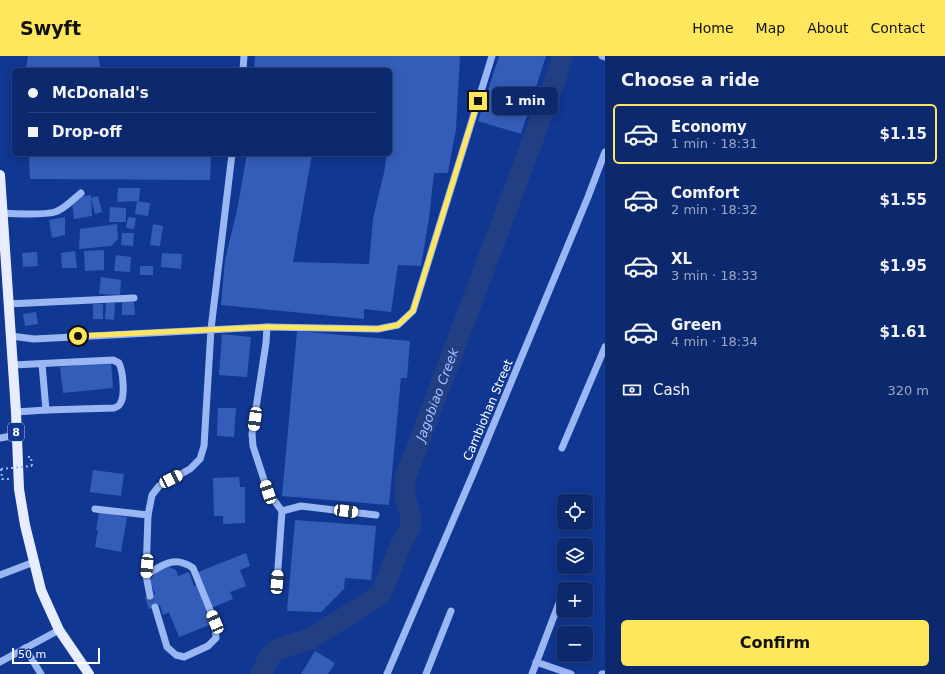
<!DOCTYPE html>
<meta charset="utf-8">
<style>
body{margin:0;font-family:"DejaVu Sans",sans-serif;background:#1a3575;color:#f1f3f6;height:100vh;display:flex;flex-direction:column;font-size:15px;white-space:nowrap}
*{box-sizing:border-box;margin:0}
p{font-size:13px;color:#9aa6c2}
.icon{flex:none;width:22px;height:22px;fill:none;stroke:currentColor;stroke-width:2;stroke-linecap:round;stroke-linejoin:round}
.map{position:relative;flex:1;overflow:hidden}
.side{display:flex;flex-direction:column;background:#0c296d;width:340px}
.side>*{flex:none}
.top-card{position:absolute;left:12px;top:12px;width:380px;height:88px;border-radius:6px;box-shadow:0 2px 10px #0003,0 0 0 1px #2c4580;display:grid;align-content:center;height:88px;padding:0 16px;background:#0c296d}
.buttons{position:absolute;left:557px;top:438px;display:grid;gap:8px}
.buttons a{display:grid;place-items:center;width:36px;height:36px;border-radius:6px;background:#0c296d;box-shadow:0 2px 10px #0003,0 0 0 1px #2c4580;font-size:20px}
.scale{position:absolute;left:12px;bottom:10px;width:88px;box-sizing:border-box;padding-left:4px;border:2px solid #fff;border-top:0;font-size:11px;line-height:14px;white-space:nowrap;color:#fff;-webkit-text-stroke:3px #103791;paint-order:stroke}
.end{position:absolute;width:18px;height:18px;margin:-9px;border:5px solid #ffe75d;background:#111;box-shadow:0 0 0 2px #111}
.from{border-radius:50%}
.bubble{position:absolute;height:28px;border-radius:6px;background:#0c296d;box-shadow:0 2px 10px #0003,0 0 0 1px #2c4580;font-size:13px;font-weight:700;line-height:28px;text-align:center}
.car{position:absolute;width:12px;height:24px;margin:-12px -6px;border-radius:5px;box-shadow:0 0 3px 1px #0007;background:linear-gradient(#fff 24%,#345 0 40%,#fff 0 76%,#345 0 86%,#fff 0)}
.top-card b{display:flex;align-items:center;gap:14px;height:38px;font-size:15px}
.top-card b+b{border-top:1px solid #2c4580}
.top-card i{width:10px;height:10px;background:#f1f3f6}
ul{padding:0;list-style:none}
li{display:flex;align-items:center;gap:12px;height:60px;margin:0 8px 6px;padding:0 8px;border:2px solid transparent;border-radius:6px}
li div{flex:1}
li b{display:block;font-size:15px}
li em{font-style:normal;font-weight:700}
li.current{border-color:#ffe75d}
li>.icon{width:36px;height:36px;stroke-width:1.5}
h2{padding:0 16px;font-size:18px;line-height:48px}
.pay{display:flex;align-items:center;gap:10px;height:44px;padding:0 16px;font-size:15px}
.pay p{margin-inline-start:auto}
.cta{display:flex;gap:8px;margin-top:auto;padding:8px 16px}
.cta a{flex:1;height:46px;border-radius:6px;background:#ffe75d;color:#111;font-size:16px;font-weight:700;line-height:46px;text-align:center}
header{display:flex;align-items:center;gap:24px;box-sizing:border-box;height:56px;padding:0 20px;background:#ffe75d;color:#111}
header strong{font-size:19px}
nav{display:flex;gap:22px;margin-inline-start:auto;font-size:14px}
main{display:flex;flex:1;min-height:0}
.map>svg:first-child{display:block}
</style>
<header>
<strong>Swyft</strong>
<nav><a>Home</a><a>Map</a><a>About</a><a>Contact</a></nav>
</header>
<main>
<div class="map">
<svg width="605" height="618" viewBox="0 0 605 618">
<rect width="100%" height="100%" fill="#103791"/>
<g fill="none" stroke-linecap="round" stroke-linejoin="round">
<!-- river -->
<path stroke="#233f84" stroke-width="21" id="s1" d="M261 618 268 603 276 594 312 582 381 538 401 488 410 472 411 460 405 441V423L555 25 562 2 561 0"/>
</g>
<!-- building -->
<g fill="#345db9">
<polygon points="28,0 98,0 101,13 26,12"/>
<polygon points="255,0 460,0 456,73 448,117 434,117 429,162 421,210 398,209 391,256 364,253 364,263 221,249 225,204 237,154 247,98 312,98 293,206 369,208 373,162 384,117 387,98 390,98 390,14 254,14"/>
<polygon points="499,0 546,0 521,78 478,65"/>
<rect x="12" y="56" width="2" height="38"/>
<polygon points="65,98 211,98 210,124 30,123 29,100 65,101"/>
<polygon points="118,132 140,132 139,145 117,146"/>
<polygon points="91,139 92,160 74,163 72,146 78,141"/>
<polygon points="98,140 102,156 95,158 91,142"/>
<polygon points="137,145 150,147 148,160 135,158"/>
<polygon points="110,151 126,152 126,166 109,166"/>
<polygon points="65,161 65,179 52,182 49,164"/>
<polygon points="128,161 136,162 134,173 126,172"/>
<polygon points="117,168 118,183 111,190 79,193 80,173"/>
<polygon points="153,168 163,170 160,190 150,189"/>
<polygon points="122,177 134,177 133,190 121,189"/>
<polygon points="104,194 104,214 85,215 84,195"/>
<polygon points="75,195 77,212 62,212 61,197"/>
<polygon points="37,196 38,210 23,211 22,197"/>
<polygon points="162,197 182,198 181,213 161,211"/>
<polygon points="116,199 131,201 130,216 114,215"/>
<rect x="140" y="210" width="13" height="9"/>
<polygon points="101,221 121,224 120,239 99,238"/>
<polygon points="122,246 134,246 135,259 122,259"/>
<polygon points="106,247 115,247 114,264 105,263"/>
<rect x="93" y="248" width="10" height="15"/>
<polygon points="36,256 38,268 25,270 23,258"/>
<polygon points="297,275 410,285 407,322 401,322 389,449 282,440"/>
<polygon points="222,278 251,281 247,321 219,319"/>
<polygon points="111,306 113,332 63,337 60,311"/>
<polygon points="218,352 236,352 234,381 217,380"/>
<polygon points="93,414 124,418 121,440 90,436"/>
<polygon points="239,421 240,431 245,431 245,467 223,468 223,460 214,460 213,422"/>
<polygon points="99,456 127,461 121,496 95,491 98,474 96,474"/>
<polygon points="295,464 376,470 371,524 345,522 344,533 321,556 287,555"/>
<polygon points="246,497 250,510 240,514 246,530 230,536 233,543 211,552 198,516"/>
<polygon points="169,511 176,514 178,520 189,516 194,530 198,529 212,568 179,581 169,556 163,559 160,549 149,553 145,542 155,538 150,525 154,516"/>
<polygon points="315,595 335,607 328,618 301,618"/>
</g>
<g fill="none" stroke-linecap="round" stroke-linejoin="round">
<!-- minor-tunnel -->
<polyline stroke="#3455a2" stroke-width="7" stroke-dasharray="7 3.5" stroke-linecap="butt" points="150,540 155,551"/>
<!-- path -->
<g stroke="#9bb7f3" stroke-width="2" stroke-dasharray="2 3" stroke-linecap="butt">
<polyline points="28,401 31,401 32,410"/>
<polyline points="1,413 2,423 9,423"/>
</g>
<!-- minor -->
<g stroke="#9bb7f3" stroke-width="7">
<polyline points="602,0 605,1"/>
<polyline points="243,14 244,0"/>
<path d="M2 157C14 158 45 159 55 156 65 153 73 143 81 137"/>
<polyline points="8,248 134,242"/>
<polyline points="267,271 378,273 398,269 413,255 492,0"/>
<polyline points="11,280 34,283 267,271 266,287 252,378 253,390 268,436 282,455 277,526"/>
<polyline points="42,308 46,354"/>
<path d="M13 309 113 304 119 307C123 315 125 338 121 346 120 350 117 351 114 352L46 354 16 356"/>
<polyline points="0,382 17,379"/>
<polyline points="562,392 605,291"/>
<polyline points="95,453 148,459"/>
<polyline points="282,455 301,450 376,459"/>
<polyline points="0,519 34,506"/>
<path d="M146 519C163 509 174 499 193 512L215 566 216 582 208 590 184 601 176 599 167 591 155 551"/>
<polyline points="150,540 146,519 148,459 152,439 159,430 190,413 200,403 204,390 211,273 232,98"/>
<polyline points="25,592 41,618"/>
<polyline points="0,606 59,574"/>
<polyline points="536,606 571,618"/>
<polyline points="387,618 473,418 588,141 605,96"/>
<polyline points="426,618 451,555"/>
<polyline points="532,618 559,547"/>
<polyline points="602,618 605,618"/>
</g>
<!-- major -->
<polyline stroke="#e7edff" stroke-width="10" points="0,119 16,356 19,433 25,469 41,534 59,574 89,618"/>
<!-- path-bridge -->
<polyline stroke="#9bb7f3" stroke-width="2" stroke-dasharray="2 3" stroke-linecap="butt" points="1,413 32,410"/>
</g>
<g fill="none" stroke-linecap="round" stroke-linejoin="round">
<!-- route -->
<polyline stroke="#ffe75d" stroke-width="5" points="78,280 267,271 378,273 398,269 413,255 478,45"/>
</g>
<g text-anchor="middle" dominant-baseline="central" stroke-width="3" stroke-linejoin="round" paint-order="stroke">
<!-- shield labels -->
<rect fill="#103791" stroke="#b7c3de" stroke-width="1" x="8" y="367" width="16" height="18" rx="3"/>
<g font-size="11" font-weight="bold" fill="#fff">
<text x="16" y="376">8</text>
</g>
<!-- street labels -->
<g font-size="12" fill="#fff" stroke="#103791">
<text transform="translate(488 354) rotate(-67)">Cambiohan Street</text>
</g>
<!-- water labels -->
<g font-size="13" font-style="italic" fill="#a7c1fa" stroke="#103791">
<text stroke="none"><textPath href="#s1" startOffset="361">Jagobiao Creek</textPath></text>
</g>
</g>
</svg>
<div class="buttons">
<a><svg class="icon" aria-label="locate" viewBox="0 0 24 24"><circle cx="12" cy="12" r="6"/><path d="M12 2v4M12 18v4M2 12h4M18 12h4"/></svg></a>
<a><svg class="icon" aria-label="layers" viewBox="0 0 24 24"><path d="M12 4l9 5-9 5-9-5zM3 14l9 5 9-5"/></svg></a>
<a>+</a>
<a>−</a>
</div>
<div class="scale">50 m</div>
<i class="end from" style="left:78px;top:280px"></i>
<i class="end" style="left:478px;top:45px"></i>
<div class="bubble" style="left:492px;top:31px;width:66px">1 min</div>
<i class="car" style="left:255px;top:363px;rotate:188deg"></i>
<i class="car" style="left:171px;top:423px;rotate:63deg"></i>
<i class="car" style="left:268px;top:436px;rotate:342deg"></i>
<i class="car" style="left:346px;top:455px;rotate:97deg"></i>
<i class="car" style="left:147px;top:510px;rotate:184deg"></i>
<i class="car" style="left:277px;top:526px;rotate:4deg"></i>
<i class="car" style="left:215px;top:566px;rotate:337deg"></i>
<div class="top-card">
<b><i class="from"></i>McDonald's</b>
<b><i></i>Drop-off</b>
</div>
</div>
<section class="side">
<h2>Choose a ride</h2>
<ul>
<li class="current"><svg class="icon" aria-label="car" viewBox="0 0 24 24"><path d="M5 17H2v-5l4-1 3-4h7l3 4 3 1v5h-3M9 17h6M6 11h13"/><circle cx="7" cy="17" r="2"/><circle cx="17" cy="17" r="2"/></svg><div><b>Economy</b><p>1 min · 18:31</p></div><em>$1.15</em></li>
<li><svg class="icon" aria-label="car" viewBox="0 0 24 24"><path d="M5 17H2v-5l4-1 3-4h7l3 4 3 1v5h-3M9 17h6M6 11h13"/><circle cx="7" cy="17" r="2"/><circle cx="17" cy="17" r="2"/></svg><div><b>Comfort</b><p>2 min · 18:32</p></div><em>$1.55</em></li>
<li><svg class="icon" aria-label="car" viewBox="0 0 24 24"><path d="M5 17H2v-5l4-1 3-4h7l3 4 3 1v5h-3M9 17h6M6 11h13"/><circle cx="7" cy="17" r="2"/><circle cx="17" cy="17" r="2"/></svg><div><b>XL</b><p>3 min · 18:33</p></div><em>$1.95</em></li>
<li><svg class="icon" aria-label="car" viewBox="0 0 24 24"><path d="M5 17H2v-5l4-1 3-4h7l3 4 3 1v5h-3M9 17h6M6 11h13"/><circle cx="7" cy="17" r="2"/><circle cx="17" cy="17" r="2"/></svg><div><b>Green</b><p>4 min · 18:34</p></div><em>$1.61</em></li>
</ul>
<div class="pay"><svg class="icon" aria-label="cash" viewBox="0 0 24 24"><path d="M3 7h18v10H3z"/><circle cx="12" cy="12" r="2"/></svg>Cash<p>320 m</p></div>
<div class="cta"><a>Confirm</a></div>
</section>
</main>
